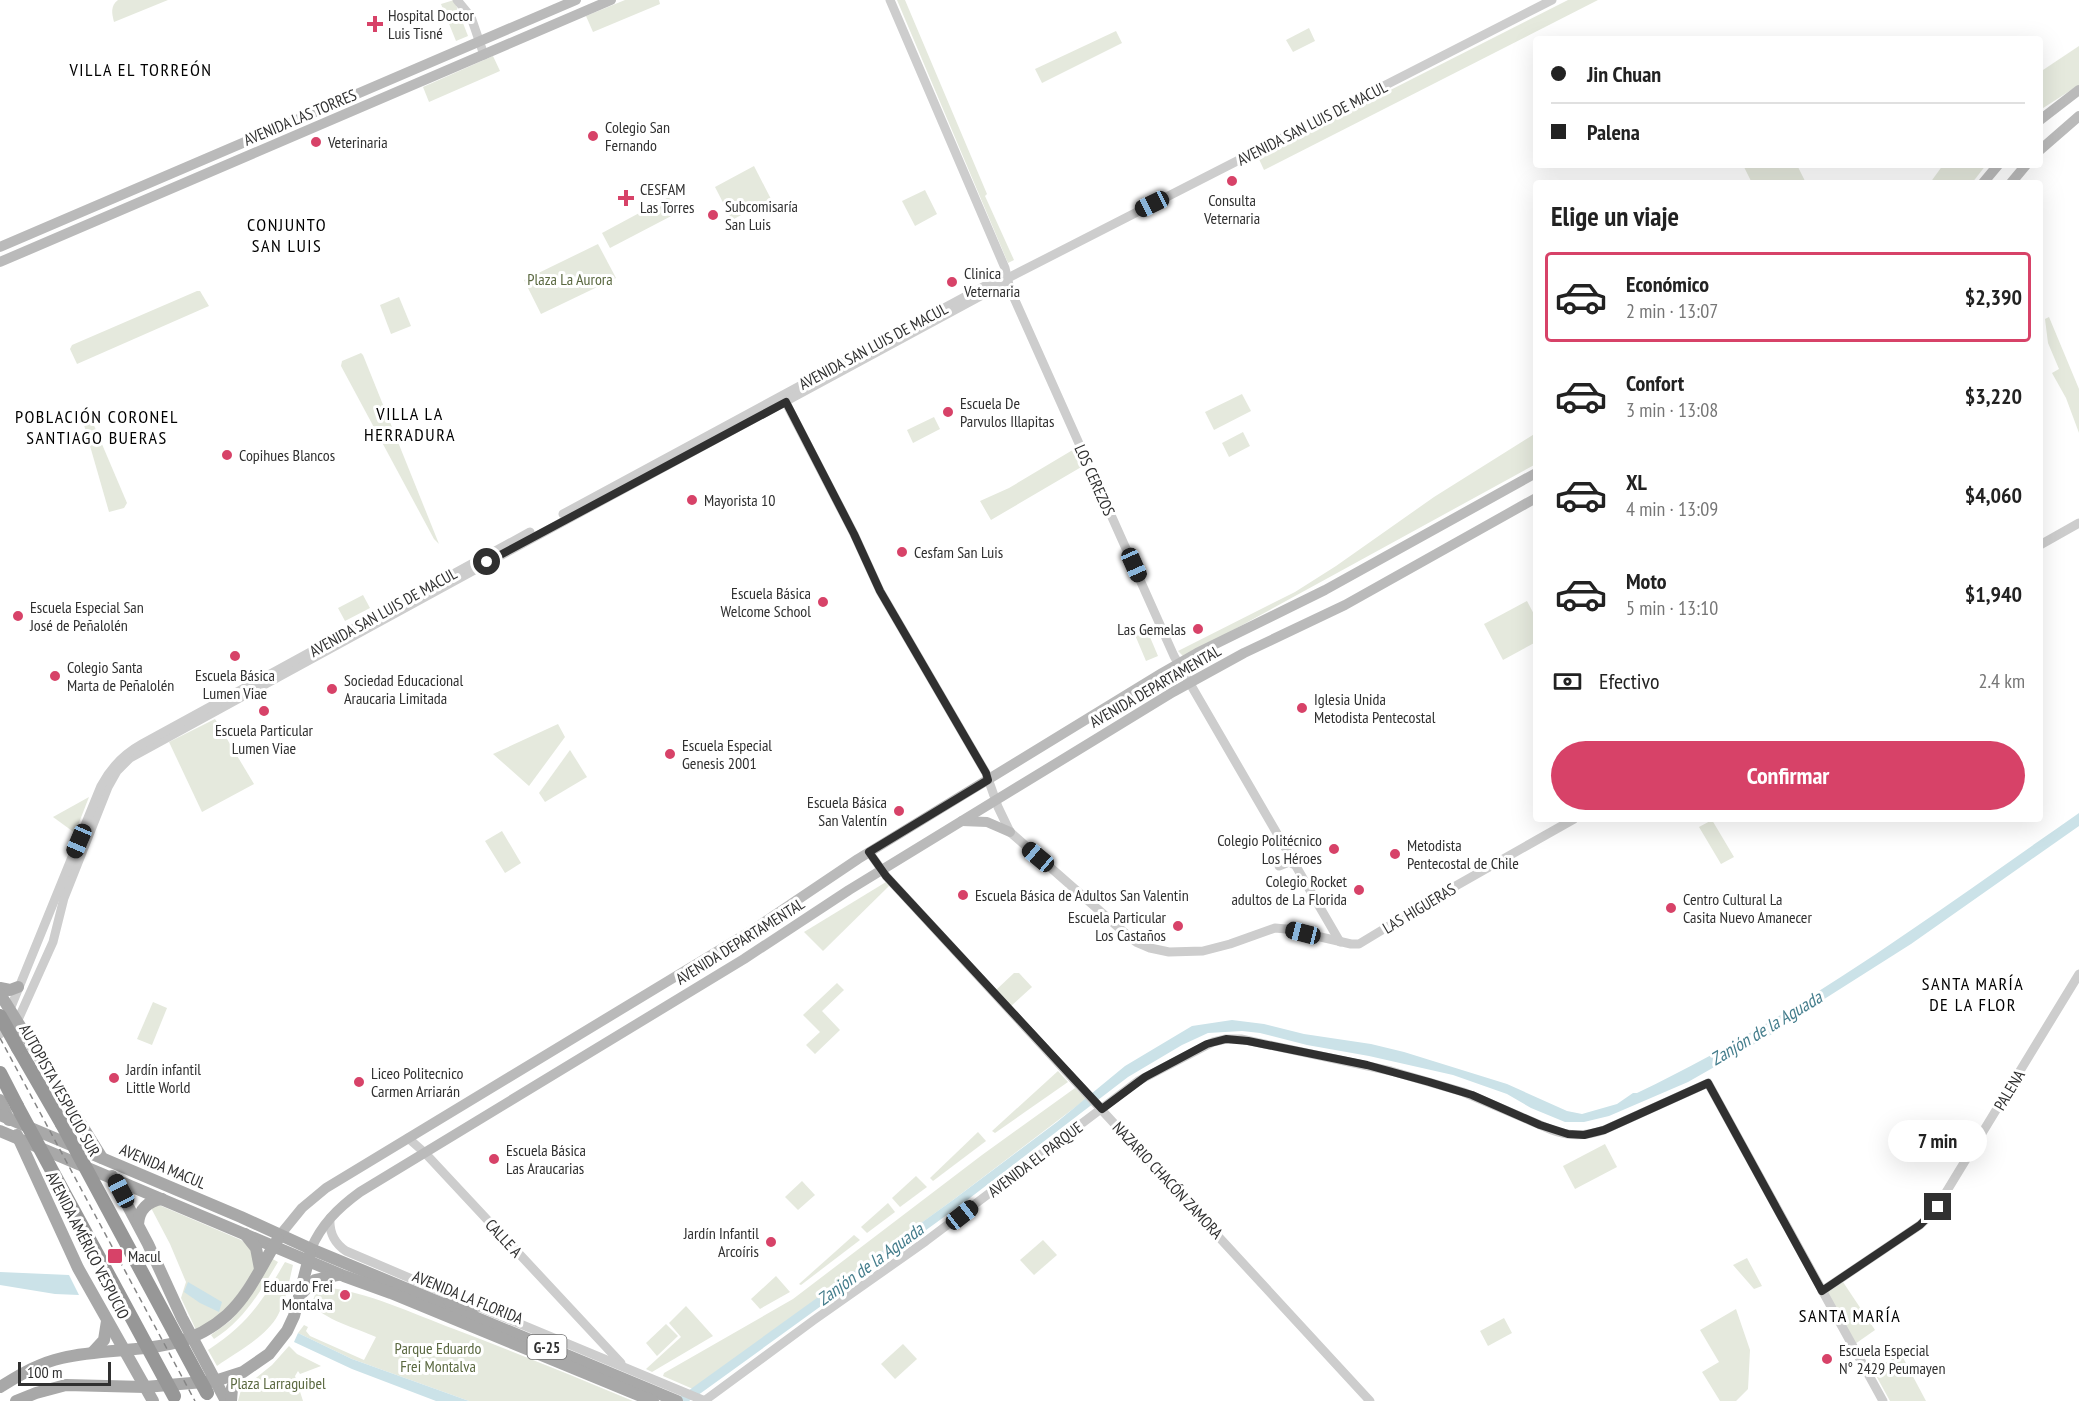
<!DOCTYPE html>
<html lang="es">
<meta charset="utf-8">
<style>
body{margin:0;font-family:"PT Sans Narrow",sans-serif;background:#f2f2f2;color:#222;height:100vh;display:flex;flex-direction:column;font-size:22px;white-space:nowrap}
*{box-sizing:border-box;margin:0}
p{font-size:20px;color:#767676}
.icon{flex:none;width:33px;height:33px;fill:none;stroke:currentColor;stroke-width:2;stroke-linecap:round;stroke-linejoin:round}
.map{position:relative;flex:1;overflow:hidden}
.sheet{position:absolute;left:1533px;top:180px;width:510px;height:642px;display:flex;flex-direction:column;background:#fff;border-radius:6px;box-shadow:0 6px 24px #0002}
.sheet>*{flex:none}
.banner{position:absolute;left:1533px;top:36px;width:510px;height:132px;border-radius:6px;box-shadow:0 6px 24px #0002;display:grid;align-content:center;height:132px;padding:0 18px;background:#fff}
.scale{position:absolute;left:18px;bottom:15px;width:93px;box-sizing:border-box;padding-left:6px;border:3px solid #303030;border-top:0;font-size:16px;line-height:21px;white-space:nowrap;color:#303030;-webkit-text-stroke:4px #fff;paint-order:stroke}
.end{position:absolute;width:27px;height:27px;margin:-14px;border:8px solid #303030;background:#fff;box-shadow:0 0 0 3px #fff}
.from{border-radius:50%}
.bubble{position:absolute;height:42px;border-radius:21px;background:#fff;box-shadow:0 6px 24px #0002;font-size:20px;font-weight:700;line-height:42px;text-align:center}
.car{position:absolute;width:18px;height:36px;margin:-18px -9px;border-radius:8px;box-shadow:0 0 4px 2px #0007;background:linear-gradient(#222 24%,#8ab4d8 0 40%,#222 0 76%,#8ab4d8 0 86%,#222 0)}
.banner b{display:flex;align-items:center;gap:21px;height:57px;font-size:22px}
.banner b+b{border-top:2px solid #e0e0e0}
.banner i{width:15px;height:15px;background:#222}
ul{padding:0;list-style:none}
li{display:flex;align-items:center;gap:18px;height:90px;margin:0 12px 9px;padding:0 6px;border:3px solid transparent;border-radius:6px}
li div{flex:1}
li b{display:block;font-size:22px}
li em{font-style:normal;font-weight:700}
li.active{border-color:#d74268}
li>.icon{width:54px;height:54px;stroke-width:1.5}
h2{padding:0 18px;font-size:27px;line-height:72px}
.pay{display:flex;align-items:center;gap:15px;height:66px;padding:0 18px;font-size:22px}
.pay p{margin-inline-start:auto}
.button{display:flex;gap:12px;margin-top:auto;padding:12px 18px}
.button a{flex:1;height:69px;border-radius:36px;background:#d74268;color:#fff;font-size:24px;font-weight:700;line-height:69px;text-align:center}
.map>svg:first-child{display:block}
</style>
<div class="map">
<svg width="2079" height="1401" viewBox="0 0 2079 1401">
<rect width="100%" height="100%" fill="#fff"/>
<!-- green -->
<g fill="#e5e9dd">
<path d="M118 0H168L114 22C112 14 110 6 118 0Z"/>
<polygon points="454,0 468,36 456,41 441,4"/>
<polygon points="625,0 659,0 660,4 593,32 586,16"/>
<polygon points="897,0 905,0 987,194 985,196 1014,260 1008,263"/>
<polygon points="1568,0 1598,0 1264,170 1258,157"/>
<polygon points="1309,28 1315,41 1293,52 1286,40"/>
<polygon points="1116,31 1122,43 1042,83 1035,69"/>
<polygon points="2079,46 2079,85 2040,110 2040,72"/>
<polygon points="493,56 500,71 429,102 423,87"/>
<polygon points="1743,165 1797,165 1806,183 1752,183"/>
<polygon points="1943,165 1986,165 1972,183 1930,183"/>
<polygon points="754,166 771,199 732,220 715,187"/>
<polygon points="925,190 937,214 915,226 902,201"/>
<polygon points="669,197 677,213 610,248 602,233"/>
<polygon points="598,244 616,278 541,314 524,280"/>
<polygon points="197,291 200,291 209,306 77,364 70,349 72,345"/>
<polygon points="399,297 411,326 391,334 380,305"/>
<polygon points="2049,317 2079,389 2079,433 2066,398 2052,373 2059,369 2048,343 2045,319"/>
<polygon points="361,353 363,355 439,544 434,539 341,366 342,361"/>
<polygon points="1242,394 1251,411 1214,430 1205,412"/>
<polygon points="90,416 127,503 124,508 109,512 82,418"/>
<polygon points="934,417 940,429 913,443 907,430"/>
<polygon points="1243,432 1250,446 1229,457 1222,443"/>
<polygon points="1536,433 1536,464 1184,657 1178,651 1295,592 1336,566 1434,497"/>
<polygon points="1076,448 1083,466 991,520 980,501 1009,488"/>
<polygon points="363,595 370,608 345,621 338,608"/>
<polygon points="1527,601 1536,618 1536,642 1503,660 1484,624"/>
<polygon points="1147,630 1158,656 1146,661 1135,635"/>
<polygon points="215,719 254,784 202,812 169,742"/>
<polygon points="558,724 565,737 529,786 493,754"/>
<polygon points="570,750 587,777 545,802 539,793"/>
<polygon points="89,797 75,833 53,817"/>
<polygon points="1712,820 1734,857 1721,864 1699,827"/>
<polygon points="502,831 521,863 505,873 485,841"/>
<polygon points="886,882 890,885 823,951 804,932"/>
<polygon points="1014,973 1019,973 1032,987 1011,1006 996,990"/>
<polygon points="837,983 844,990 822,1011 840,1030 815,1054 806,1045 820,1032 803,1015"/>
<polygon points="153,1002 167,1008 152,1045 137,1039"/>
<polygon points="1058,1071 1068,1082 995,1133 992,1131"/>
<polygon points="1075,1088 1086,1099 953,1200 693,1389 663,1376 664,1373 793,1299 982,1155"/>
<polygon points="978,1132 986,1141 933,1181 930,1178"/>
<polygon points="1605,1144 1617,1167 1575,1189 1563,1166"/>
<polygon points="916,1176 927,1187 900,1207 892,1198"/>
<polygon points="802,1181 815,1195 798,1210 785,1197"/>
<polygon points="888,1203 895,1212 867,1233 861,1227"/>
<polygon points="159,1205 241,1240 251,1247 256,1268 230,1306 197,1332 181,1298 186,1282 170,1244 150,1206"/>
<polygon points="854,1235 860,1240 801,1285 799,1284"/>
<polygon points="1043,1240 1057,1255 1034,1275 1020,1260"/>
<path d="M271 1258 278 1262C260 1292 244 1320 214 1339L211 1335 230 1321 242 1308Z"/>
<polygon points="1747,1258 1762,1286 1754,1289 1733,1265"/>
<path d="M285 1262 293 1265C289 1282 286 1300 278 1315 266 1337 237 1352 217 1366L208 1350C249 1323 261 1303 285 1262Z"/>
<polygon points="776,1276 790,1292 760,1309 751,1299"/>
<polygon points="1843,1282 1875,1330 1855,1344 1827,1293"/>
<path d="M323 1287C369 1292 411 1313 454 1329 514 1352 573 1376 633 1401H469L352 1359 298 1333 304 1325 308 1327 306 1331 310 1336 364 1360 376 1337C359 1329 321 1319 312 1303L316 1292Z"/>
<polygon points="686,1306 713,1336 652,1372 646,1369 681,1337 669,1323"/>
<polygon points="1736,1309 1750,1350 1748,1389 1736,1401 1720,1401 1702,1372 1719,1362 1700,1330"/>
<polygon points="1504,1318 1512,1333 1488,1346 1480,1331"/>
<polygon points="666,1324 678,1336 657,1356 646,1343"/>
<polygon points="903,1344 917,1359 895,1379 881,1364"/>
<polygon points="289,1346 297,1354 321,1366 300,1374 298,1371 295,1376 303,1401 238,1401 241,1390 272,1365"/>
<polygon points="1901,1354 1926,1401 1890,1401 1873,1370"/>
</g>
<!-- water -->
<g fill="#cbe2e8">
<path d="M2079 813V826L1911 944 1818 1003 1781 1029 1688 1082 1609 1116 1584 1122H1565L1531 1108 1507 1094 1453 1075 1369 1056 1307 1045 1260 1033 1242 1031 1208 1033 1182 1045 1128 1077 962 1204 701 1393 689 1401H674L953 1200 1057 1122 1125 1066 1192 1026 1232 1020 1264 1024 1304 1034 1371 1044 1404 1052 1507 1084 1567 1111 1582 1114 1617 1104 1633 1093H1637C1795 1018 1935 913 2079 813Z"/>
<polygon points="0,1272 69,1275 79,1295 55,1294 0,1285"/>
<polygon points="188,1282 222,1302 219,1312 200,1303 184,1292"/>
<polygon points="298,1333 352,1359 469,1401 436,1401 352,1369 294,1342"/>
</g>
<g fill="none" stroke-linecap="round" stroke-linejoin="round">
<!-- tertiary -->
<g stroke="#cdcdcd" stroke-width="9">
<polyline points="457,0 471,17 484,55"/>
<polyline points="890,0 1005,268 1010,289 1174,656 1340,942"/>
<polyline points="783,397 854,534 880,591 986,773 998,807 1010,832 1126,934 1136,942 1150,948 1169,952 1203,951 1230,944 1275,928 1286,929 1351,944 1359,944 1445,892 1574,819"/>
<polyline points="563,514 996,280 1008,278"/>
<polyline points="2040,545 2079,523"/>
<polyline points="869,852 886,876 1370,1401"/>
<polyline points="1279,866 1289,862 1295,865"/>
<polyline points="17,1022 53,942 64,898 108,787 117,771 130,758 557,525 999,286 1008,278 1552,0"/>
<path d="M0 1034 101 786C111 767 124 754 142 744L530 532"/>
<polyline points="408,1138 425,1153 621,1363"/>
<path d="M330 1218C329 1232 334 1243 346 1251L459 1299"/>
<polyline points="1822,1291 1920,1225 1934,1212 2079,974"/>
<polyline points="472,1304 705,1401"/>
<path d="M704 1401 814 1320 926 1241 1138 1081 1213 1042 1226 1039H1241L1391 1071 1463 1092 1552 1130C1570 1137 1587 1136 1604 1130L1708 1083 1883 1401"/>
</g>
<!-- secondary -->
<g stroke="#bababa" stroke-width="10">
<polyline points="2040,120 2079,90"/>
<polyline points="2040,150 2079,116"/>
<polyline points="1983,183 1998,165"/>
<polyline points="2011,183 2026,165"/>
<polyline points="0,247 576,0"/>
<polyline points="0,262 611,0"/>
<polyline points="962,821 987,822 1010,832"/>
<polyline points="280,1235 302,1208 326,1188 754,929 858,859 1162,673 1197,653 1325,590 1536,473"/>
<path d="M311 1249C321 1225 338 1208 360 1192L744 959 849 890 1173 692 1244 653 1345 605 1536 498"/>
</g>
<!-- primary -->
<g stroke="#a8a8a8" stroke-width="12">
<polyline points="0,988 10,990 18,987"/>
<polyline points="0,994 102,1158"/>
<polyline points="0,1100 9,1120"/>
<polyline points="0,1115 241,1217 311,1249 677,1401"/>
<polyline points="0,1131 344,1276 391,1293 653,1401"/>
<polyline points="17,1135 78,1268 153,1401"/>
<polyline points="112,1176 148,1244 182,1318 226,1401"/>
<path d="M138 1224C139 1209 148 1201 162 1199"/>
<polyline points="245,1234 256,1248 260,1269"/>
<polyline points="302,1293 315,1280 338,1275"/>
<polyline points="449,1301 476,1306"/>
<polyline points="92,1353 104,1340 107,1321"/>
<path d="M0 1387C20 1375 39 1363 62 1358 121 1344 178 1359 227 1315 250 1294 262 1264 278 1239"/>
<polyline points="16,1401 36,1393 66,1385 145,1387 215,1381 243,1372 269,1354 287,1331 294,1316 310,1254"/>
<polyline points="231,1401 232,1388 237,1375"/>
</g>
<!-- motorway -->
<g stroke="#979797" stroke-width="14">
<polyline points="18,1048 62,1124"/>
<polyline points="0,1073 17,1106"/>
</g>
<!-- rail -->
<polyline stroke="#858585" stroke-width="1.5" stroke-dasharray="6 4.5" stroke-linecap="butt" points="0,1038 195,1401"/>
<!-- motorway-bridge -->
<g stroke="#979797" stroke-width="14">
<polyline points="0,1016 18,1048"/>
<polyline points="17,1106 174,1396"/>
<polyline points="62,1124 207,1393"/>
</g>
</g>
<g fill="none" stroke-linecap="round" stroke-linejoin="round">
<!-- route -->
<polyline stroke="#303030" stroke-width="8" points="487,562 786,402 854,534 880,591 986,773 988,780 869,852 886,876 1102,1109 1145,1077 1207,1044 1226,1039 1248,1041 1367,1065 1429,1082 1472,1095 1540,1125 1568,1134 1584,1135 1604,1130 1708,1083 1822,1291 1920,1225 1938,1207"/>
</g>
<!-- markers -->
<g fill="#d74268" stroke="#fff" stroke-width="2">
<path d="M372 15h6v6h6v6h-6v6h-6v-6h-6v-6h6z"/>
<circle cx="593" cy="136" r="6"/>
<circle cx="316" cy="142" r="6"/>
<circle cx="1232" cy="181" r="6"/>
<path d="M623 189h6v6h6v6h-6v6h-6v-6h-6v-6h6z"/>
<circle cx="713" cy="215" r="6"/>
<circle cx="952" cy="282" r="6"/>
<circle cx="948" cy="412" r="6"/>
<circle cx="227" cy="455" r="6"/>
<circle cx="692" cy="500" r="6"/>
<circle cx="902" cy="552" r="6"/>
<circle cx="823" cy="602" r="6"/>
<circle cx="18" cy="616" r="6"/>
<circle cx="1198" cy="629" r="6"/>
<circle cx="235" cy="656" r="6"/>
<circle cx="55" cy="676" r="6"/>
<circle cx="332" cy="689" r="6"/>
<circle cx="1302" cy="708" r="6"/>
<circle cx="264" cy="711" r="6"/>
<circle cx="670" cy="754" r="6"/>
<circle cx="899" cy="811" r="6"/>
<circle cx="1334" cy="849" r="6"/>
<circle cx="1395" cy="854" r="6"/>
<circle cx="1359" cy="890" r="6"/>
<circle cx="963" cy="895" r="6"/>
<circle cx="1671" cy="908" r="6"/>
<circle cx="1178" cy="926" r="6"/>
<circle cx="114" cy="1078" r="6"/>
<circle cx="359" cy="1082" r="6"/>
<circle cx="494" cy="1159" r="6"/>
<circle cx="771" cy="1242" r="6"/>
<rect x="107" y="1248" width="16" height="16" rx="3"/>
<circle cx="345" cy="1295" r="6"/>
<circle cx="1827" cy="1359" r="6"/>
</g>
<g text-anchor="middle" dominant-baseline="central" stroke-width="6" stroke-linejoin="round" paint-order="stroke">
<!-- shield labels -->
<rect fill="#fff" stroke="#6e6e6e" stroke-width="1.5" x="527.5" y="1335" width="39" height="24" rx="4.5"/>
<g font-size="15" font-weight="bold" fill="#303030">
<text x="547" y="1347">G-25</text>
</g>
<!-- poi labels -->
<g font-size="16" fill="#303030" stroke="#fff" text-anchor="start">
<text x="388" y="15">Hospital Doctor<tspan x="388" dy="18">Luis Tisné</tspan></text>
<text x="605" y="127">Colegio San<tspan x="605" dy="18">Fernando</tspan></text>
<text x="328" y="142">Veterinaria</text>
<text x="640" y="189">CESFAM<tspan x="640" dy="18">Las Torres</tspan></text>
<text x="1232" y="200" text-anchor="middle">Consulta<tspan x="1232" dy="18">Veternaria</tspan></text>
<text x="725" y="206">Subcomisaría<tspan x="725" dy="18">San Luis</tspan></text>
<text x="964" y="273">Clinica<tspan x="964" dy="18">Veternaria</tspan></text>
<text x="960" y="403">Escuela De<tspan x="960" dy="18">Parvulos Illapitas</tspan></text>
<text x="239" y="455">Copihues Blancos</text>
<text x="704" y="500">Mayorista 10</text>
<text x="914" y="552">Cesfam San Luis</text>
<text x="811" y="593" text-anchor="end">Escuela Básica<tspan x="811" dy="18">Welcome School</tspan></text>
<text x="30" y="607">Escuela Especial San<tspan x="30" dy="18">José de Peñalolén</tspan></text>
<text x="1186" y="629" text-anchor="end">Las Gemelas</text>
<text x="67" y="667">Colegio Santa<tspan x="67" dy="18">Marta de Peñalolén</tspan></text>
<text x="235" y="675" text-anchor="middle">Escuela Básica<tspan x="235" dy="18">Lumen Viae</tspan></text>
<text x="344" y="680">Sociedad Educacional<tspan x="344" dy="18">Araucaria Limitada</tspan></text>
<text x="1314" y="699">Iglesia Unida<tspan x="1314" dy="18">Metodista Pentecostal</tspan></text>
<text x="264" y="730" text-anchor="middle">Escuela Particular<tspan x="264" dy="18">Lumen Viae</tspan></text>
<text x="682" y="745">Escuela Especial<tspan x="682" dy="18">Genesis 2001</tspan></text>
<text x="887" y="802" text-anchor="end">Escuela Básica<tspan x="887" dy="18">San Valentín</tspan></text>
<text x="1322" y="840" text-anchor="end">Colegio Politécnico<tspan x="1322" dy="18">Los Héroes</tspan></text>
<text x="1407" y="845">Metodista<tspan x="1407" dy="18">Pentecostal de Chile</tspan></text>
<text x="1347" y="881" text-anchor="end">Colegio Rocket<tspan x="1347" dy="18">adultos de La Florida</tspan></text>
<text x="975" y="895">Escuela Básica de Adultos San Valentin</text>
<text x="1683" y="899">Centro Cultural La<tspan x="1683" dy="18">Casita Nuevo Amanecer</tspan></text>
<text x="1166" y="917" text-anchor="end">Escuela Particular<tspan x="1166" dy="18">Los Castaños</tspan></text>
<text x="126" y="1069">Jardín infantil<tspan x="126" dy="18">Little World</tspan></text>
<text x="371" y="1073">Liceo Politecnico<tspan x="371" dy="18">Carmen Arriarán</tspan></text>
<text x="506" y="1150">Escuela Básica<tspan x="506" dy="18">Las Araucarias</tspan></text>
<text x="759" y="1233" text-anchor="end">Jardín Infantil<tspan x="759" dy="18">Arcoíris</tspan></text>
<text x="128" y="1256">Macul</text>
<text x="333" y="1286" text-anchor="end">Eduardo Frei<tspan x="333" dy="18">Montalva</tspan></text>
<text x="1839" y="1350">Escuela Especial<tspan x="1839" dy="18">N° 2429 Peumayen</tspan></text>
</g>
<!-- street labels -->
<g font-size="16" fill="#303030" stroke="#fff">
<text transform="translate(300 117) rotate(-23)">AVENIDA LAS TORRES</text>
<text transform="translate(1312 123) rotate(-27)">AVENIDA SAN LUIS DE MACUL</text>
<text transform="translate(873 346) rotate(-28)">AVENIDA SAN LUIS DE MACUL</text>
<text transform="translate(1095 480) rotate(66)">LOS CEREZOS</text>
<text transform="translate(383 612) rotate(-29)">AVENIDA SAN LUIS DE MACUL</text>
<text transform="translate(1155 686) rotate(-30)">AVENIDA DEPARTAMENTAL</text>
<text transform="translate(1419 908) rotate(-31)">LAS HIGUERAS</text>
<text transform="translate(740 941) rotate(-32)">AVENIDA DEPARTAMENTAL</text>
<text transform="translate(60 1090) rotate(61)">AUTOPISTA VESPUCIO SUR</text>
<text transform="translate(2009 1090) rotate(-59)">PALENA</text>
<text transform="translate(1035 1159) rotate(-37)">AVENIDA EL PARQUE</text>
<text transform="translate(163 1166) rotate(23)">AVENIDA MACUL</text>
<text transform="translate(1168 1180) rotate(47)">NAZARIO CHACÓN ZAMORA</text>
<text transform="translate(504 1238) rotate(47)">CALLE A</text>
<text transform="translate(88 1245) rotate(63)">AVENIDA AMÉRICO VESPUCIO</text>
<text transform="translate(468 1297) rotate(22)">AVENIDA LA FLORIDA</text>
</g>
<!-- park labels -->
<g font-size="16" fill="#5b6941" stroke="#fff">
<text x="570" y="279">Plaza La Aurora</text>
<text x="438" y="1348">Parque Eduardo<tspan x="438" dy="18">Frei Montalva</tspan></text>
<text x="278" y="1383">Plaza Larraguibel</text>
</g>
<!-- neighbourhood labels -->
<g font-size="18" letter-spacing="1.5" fill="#000" stroke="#fff">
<text x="141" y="69">VILLA EL TORREÓN</text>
<text x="287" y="224">CONJUNTO<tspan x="287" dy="21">SAN LUIS</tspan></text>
<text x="410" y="413">VILLA LA<tspan x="410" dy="21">HERRADURA</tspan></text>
<text x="97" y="416">POBLACIÓN CORONEL<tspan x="97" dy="21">SANTIAGO BUERAS</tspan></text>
<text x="1973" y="983">SANTA MARÍA<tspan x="1973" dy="21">DE LA FLOR</tspan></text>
<text x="1850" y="1315">SANTA MARÍA</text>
</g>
<!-- water labels -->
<g font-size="18" font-style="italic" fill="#447d8c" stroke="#fff">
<text transform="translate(1766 1028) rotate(-31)">Zanjón de la Aguada</text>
<text transform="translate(870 1264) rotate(-36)">Zanjón de la Aguada</text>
</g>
</g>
</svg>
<div class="scale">100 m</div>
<i class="end from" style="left:487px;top:562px"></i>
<i class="end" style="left:1938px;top:1207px"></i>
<div class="bubble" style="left:1888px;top:1120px;width:99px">7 min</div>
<i class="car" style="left:1152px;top:204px;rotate:244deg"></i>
<i class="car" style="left:1134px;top:565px;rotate:156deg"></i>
<i class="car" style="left:79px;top:841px;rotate:203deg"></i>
<i class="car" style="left:1038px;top:857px;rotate:310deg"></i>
<i class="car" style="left:1303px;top:933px;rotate:284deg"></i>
<i class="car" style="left:121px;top:1191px;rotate:332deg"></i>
<i class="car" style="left:962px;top:1215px;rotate:52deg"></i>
<div class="banner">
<b><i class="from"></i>Jin Chuan</b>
<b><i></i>Palena</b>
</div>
<section class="sheet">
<h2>Elige un viaje</h2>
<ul>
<li class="active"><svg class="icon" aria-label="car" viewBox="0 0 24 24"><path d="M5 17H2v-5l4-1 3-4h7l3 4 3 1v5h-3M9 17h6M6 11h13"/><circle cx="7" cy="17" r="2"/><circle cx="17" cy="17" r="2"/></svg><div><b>Económico</b><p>2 min · 13:07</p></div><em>$2,390</em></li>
<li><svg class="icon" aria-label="car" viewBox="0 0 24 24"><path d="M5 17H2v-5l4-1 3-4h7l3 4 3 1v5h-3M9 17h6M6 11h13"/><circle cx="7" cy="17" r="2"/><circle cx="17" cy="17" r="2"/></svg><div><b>Confort</b><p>3 min · 13:08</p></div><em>$3,220</em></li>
<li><svg class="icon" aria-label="car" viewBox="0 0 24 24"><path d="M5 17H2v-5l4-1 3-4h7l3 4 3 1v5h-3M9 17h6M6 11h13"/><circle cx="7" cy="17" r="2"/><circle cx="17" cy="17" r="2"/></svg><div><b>XL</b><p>4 min · 13:09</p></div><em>$4,060</em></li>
<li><svg class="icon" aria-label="car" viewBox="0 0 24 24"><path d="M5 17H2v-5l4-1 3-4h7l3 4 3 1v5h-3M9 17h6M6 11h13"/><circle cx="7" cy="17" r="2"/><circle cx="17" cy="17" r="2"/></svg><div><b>Moto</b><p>5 min · 13:10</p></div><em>$1,940</em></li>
</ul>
<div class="pay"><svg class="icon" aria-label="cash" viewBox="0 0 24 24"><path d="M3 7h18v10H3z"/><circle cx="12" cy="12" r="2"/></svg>Efectivo<p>2.4 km</p></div>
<div class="button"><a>Confirmar</a></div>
</section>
</div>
